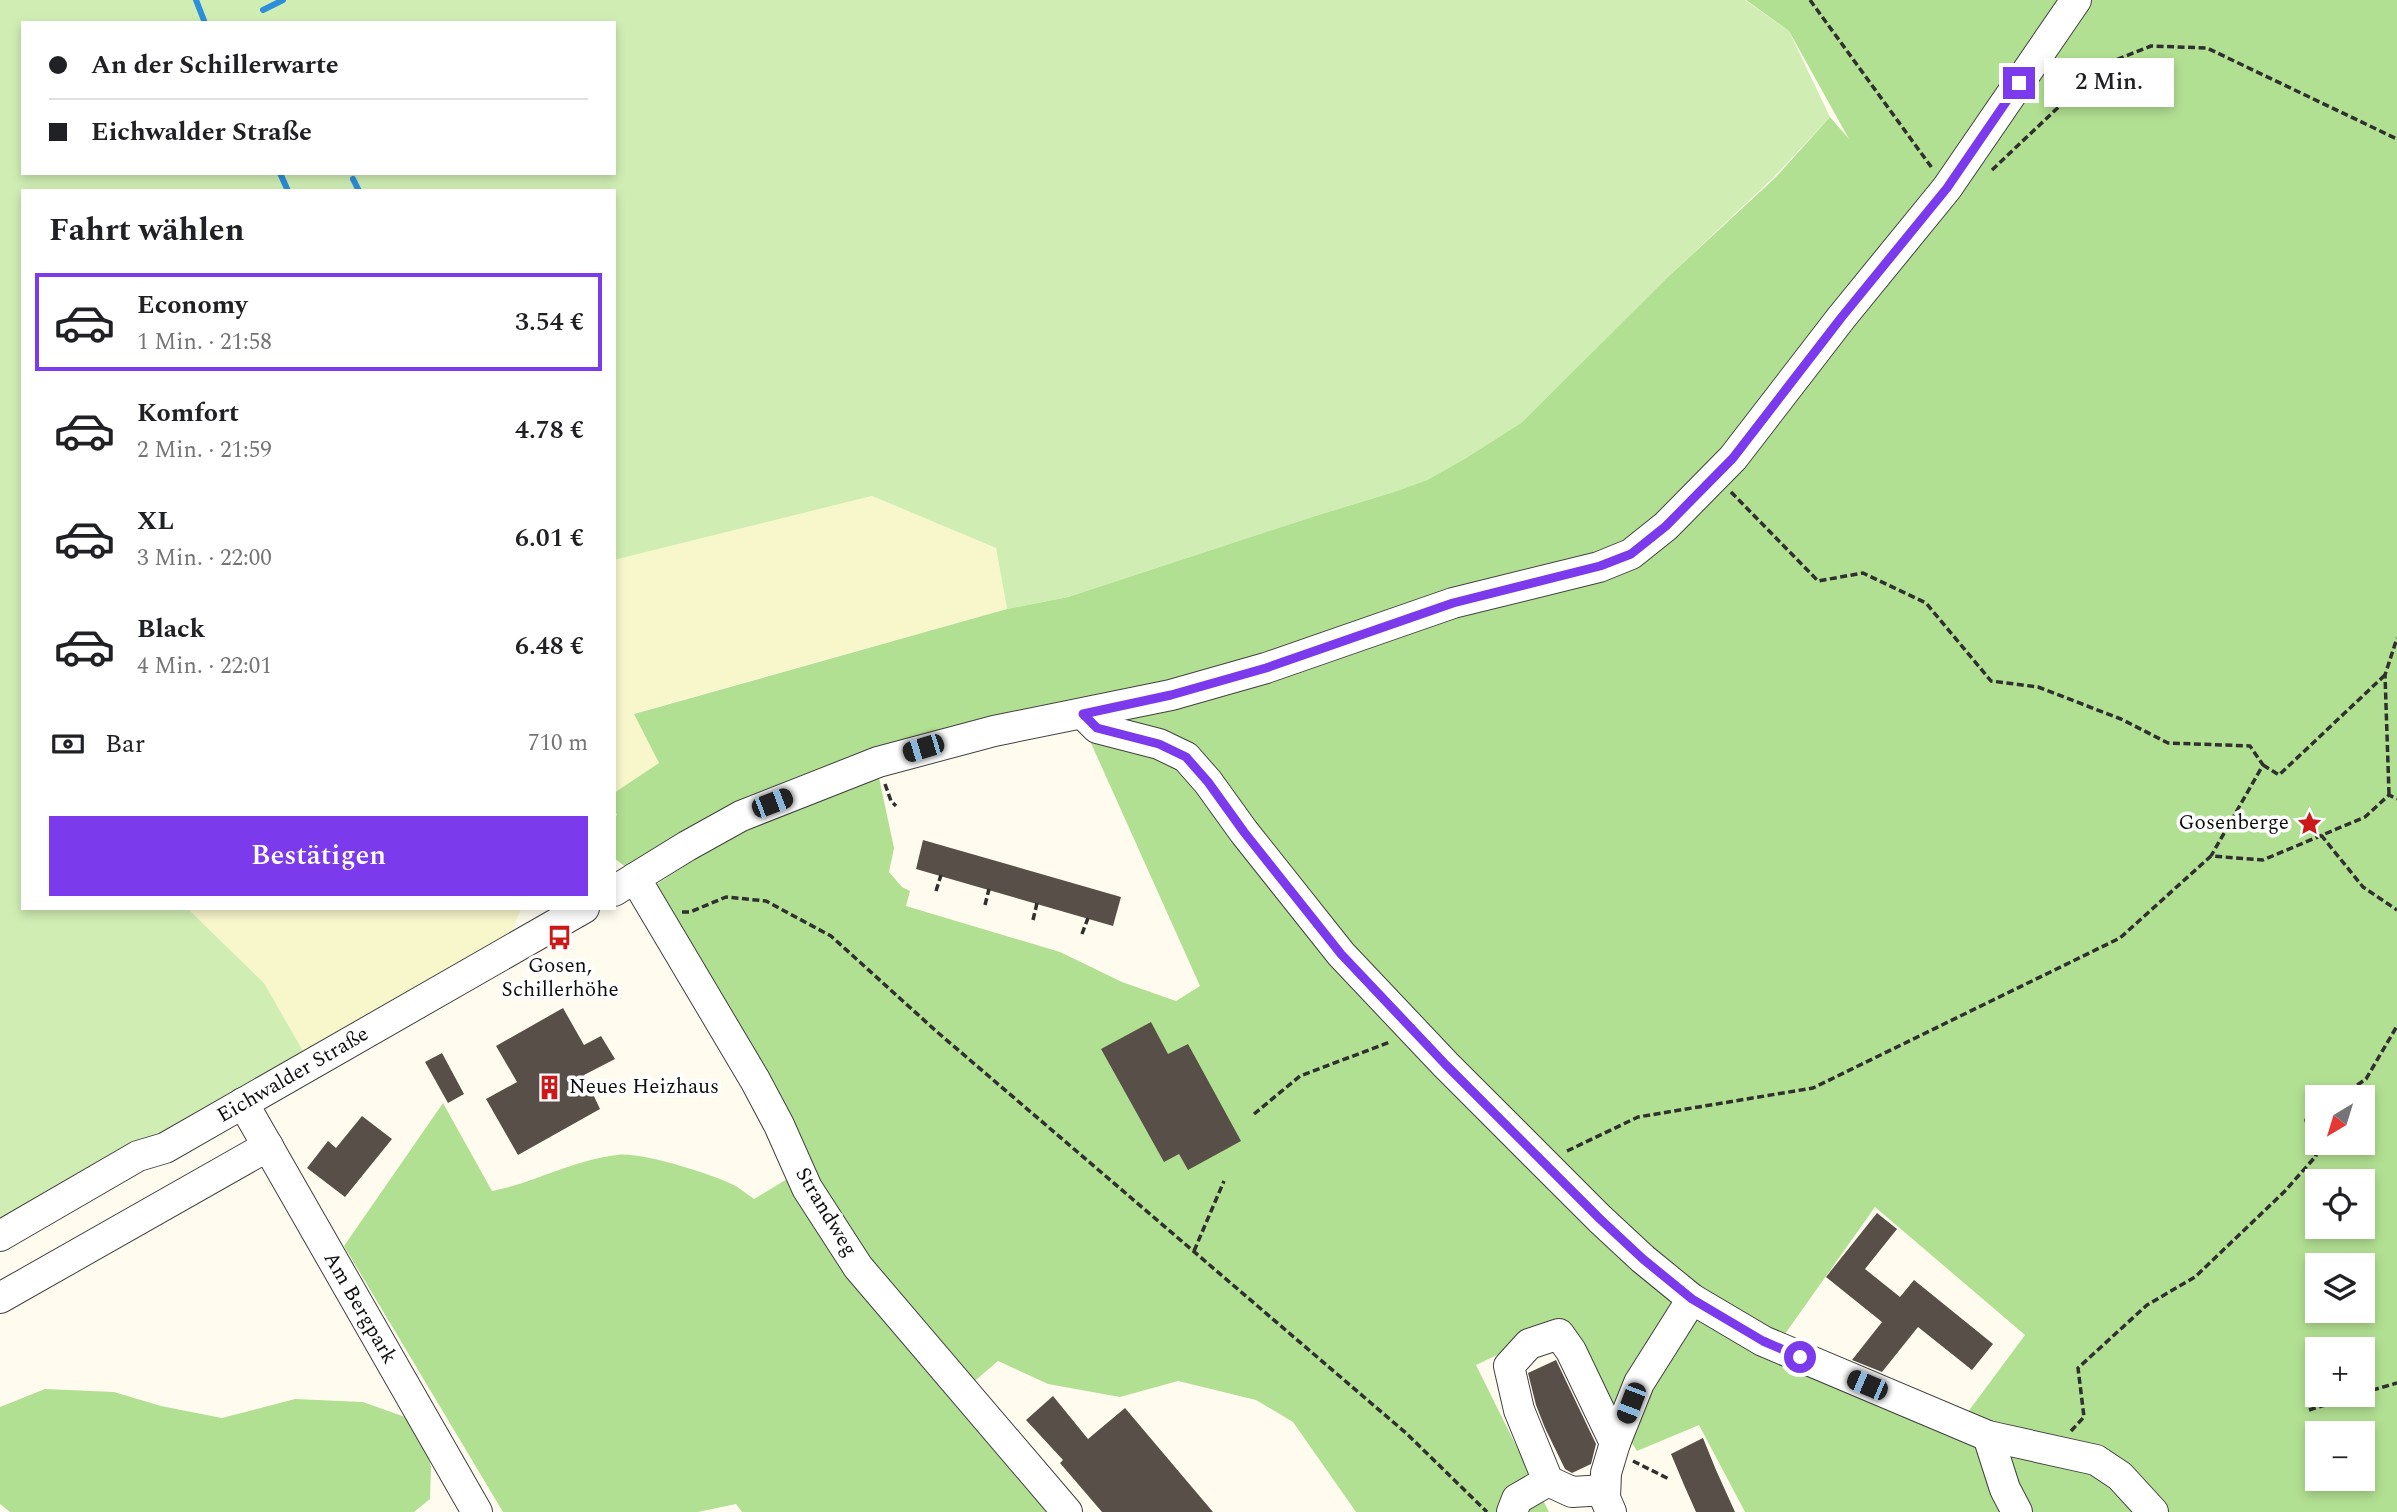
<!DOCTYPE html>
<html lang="de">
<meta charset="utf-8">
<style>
body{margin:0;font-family:Spectral,serif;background:#f2f2f2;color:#202124;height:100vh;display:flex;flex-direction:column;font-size:26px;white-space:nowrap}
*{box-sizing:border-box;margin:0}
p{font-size:23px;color:#757577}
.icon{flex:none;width:38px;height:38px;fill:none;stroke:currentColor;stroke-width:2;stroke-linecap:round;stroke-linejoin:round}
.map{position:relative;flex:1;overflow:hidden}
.panel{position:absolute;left:21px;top:189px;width:595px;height:721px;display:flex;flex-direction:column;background:#fff;border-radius:0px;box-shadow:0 4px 10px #0003}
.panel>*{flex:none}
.top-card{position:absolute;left:21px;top:21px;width:595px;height:154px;border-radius:0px;box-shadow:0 4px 10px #0003;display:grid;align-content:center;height:154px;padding:0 28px;background:#fff}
.needle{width:46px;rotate:218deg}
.tools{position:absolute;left:2305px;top:1085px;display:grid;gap:14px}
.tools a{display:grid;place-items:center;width:70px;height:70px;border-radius:0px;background:#fff;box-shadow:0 4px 10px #0003;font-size:35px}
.end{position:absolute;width:32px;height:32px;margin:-16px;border:9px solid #7c3aed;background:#fff;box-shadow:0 0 0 4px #fff}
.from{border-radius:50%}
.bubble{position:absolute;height:49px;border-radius:0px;background:#fff;box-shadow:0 4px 10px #0003;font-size:23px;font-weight:600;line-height:49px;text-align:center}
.car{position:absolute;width:21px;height:42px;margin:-21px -10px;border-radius:9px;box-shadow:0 0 5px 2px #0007;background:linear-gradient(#222 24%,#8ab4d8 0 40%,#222 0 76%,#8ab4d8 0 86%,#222 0)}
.top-card b{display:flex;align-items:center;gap:24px;height:66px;font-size:26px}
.top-card b+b{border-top:2px solid #e0e0e0}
.top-card i{width:18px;height:18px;background:#202124}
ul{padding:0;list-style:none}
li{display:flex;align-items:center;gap:21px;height:98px;margin:0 14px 10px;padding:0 14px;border:4px solid transparent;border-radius:0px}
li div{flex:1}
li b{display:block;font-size:26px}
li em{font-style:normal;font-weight:600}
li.on{border-color:#7c3aed}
li>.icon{width:63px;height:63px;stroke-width:1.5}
h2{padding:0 28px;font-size:32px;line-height:84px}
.pay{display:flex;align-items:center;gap:18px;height:77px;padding:0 28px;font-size:26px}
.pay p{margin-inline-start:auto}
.button{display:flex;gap:14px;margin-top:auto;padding:14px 28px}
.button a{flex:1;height:80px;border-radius:0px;background:#7c3aed;color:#fff;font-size:28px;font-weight:600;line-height:80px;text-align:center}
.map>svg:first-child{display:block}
</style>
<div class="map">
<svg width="2397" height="1512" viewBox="0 0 2397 1512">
<rect width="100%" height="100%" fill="#fffcef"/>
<!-- farmland -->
<g fill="#f8f6cb">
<polygon points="872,496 996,548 1007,609 635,713 659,763 614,793 614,560"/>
<polygon points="187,908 521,908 512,932 303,1051 264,983"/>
</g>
<!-- green -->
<path fill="#d0eeb4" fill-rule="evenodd" d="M0 0H1745L1789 31 1830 117 1773 178 1670 275 1521 423 1466 458 1427 480 1394 492 1315 516 1068 597 1007 609 996 548 872 496 614 560V191H23V908H187L264 983 303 1051 0 1230ZM23 23H614V173H23Z"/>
<!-- forest -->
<g fill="#b2e092" fill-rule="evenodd">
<path d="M1746 0H2397V1512H1745L1699 1425 1637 1451 1558 1326 1476 1365 1549 1512H1356L1293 1422 1256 1400 1178 1381 1120 1397 1048 1384 998 1361 970 1385 1080 1512H742L736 1504 698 1512H503L344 1246 443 1103 492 1191C534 1183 573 1160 617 1155 640 1151 715 1175 736 1186 742 1190 748 1195 754 1199L787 1179 654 886 747 825 878 773 894 848 889 872 902 887 910 891 906 906 1060 952 1122 982 1176 1001 1200 986 1086 732 1095 697 847 758 785 786 627 868 614 858V817L617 815 614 809V793L659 763 634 714 1007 609 1068 597 1315 516 1394 492 1427 480 1466 458 1521 423 1670 275 1775 178 1830 117 1849 139 1789 31ZM2317 1097H2362V1143H2317ZM2317 1181H2362V1227H2317ZM1875 1207 2025 1335 1962 1420 1780 1341ZM2317 1265H2362V1311H2317ZM2317 1349H2362V1395H2317ZM2317 1433H2362V1479H2317Z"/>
<polygon points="45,1389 114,1392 161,1406 222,1418 295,1399 363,1402 405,1417 422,1435 431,1467 430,1499 414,1512 10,1512 0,1504 0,1407"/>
</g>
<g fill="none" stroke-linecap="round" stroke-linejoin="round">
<!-- stream -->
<g stroke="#2d8eda" stroke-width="6">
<polyline points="196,0 205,23"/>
<polyline points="263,10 283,0"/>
<polyline points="280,173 288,191"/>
<polyline points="353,179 359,191"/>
</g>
</g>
<!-- building -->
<g fill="#584f49">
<polygon points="923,840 1121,897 1113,926 916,869"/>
<polygon points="563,1008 584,1045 601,1036 615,1059 584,1075 600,1109 518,1155 486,1099 517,1082 496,1046"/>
<polygon points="1151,1022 1168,1054 1188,1044 1241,1141 1188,1170 1179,1154 1164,1162 1101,1049"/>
<polygon points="442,1053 464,1094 448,1103 425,1062"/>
<polygon points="362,1116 392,1139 345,1197 307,1168 328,1141 336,1148"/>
<polygon points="1877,1213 1897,1229 1865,1269 1900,1297 1914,1280 1993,1344 1972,1370 1918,1327 1882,1372 1852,1360 1882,1322 1826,1277"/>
<polygon points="1556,1360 1596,1444 1591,1464 1572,1473 1565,1469 1545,1428 1536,1405 1528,1373"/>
<polygon points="1053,1396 1088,1439 1125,1408 1213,1512 1102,1512 1060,1463 1063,1460 1026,1420"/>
<polygon points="1703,1438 1716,1470 1735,1512 1696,1512 1684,1485 1671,1454"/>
</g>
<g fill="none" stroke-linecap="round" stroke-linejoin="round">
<defs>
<g id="minor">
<polyline points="1083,714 1097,728 1159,744 1186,757 1208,782 1244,832 1341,954 1446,1065 1600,1219 1643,1259 1692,1299 1763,1341 1988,1436 2096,1460 2120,1476 2153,1512"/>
<polyline points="635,878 755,1080 779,1125 807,1188 858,1267 1067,1512"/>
<polyline points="614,891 687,846 741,816 878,762 994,731 1171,695 1266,668 1453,603 1599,567 1631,554 1666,526 1733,458 1841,318 1947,188 2076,0"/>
<polyline points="243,1103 477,1512"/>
<polyline points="0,1236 138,1156 165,1148 584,908"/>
<polyline points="0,1298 268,1146"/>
<polyline points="1988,1436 2005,1489 2017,1512"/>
<polyline points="1605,1490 1572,1492 1548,1481 1519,1410 1509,1366 1529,1344 1559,1334 1571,1351 1615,1443"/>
<polyline points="1512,1512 1517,1499 1548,1481"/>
<polyline points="1611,1512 1605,1498 1606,1473 1615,1443 1639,1383 1692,1299"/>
</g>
</defs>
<!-- minor casing -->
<use href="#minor" stroke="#414141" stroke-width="32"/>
<!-- path -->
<g stroke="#303030" stroke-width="3.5" stroke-dasharray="7 3.5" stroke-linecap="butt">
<polyline points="1810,0 1932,168"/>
<polyline points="1992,170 2103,65 2151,46 2207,48 2397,139"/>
<polyline points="1731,492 1818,581 1863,573 1926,603 1991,681 2038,687 2121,719 2168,743 2250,746 2263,765 2211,856"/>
<polyline points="2263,765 2279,775 2385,675"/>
<polyline points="885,784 891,801 896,806"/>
<polyline points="2389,794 2385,675 2397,638"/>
<polyline points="2321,835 2363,887 2397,910"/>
<polyline points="936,891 941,875"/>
<polyline points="985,905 989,889"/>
<polyline points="682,912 690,912 726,897 766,901 831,936 936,1031 1406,1433 1487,1512"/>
<polyline points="1033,920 1037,903"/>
<polyline points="1082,934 1088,918"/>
<polyline points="2340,1097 2366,1079 2397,1026"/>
<polyline points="1254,1114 1300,1076 1390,1042"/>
<polyline points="1567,1151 1638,1117 1813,1088 2120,938 2211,856 2263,860 2365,817 2389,795 2397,799"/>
<polyline points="1194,1251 1224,1181"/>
<polyline points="2362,1393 2397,1383"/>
<polyline points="2309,1410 2358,1395"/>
<polyline points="2071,1431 2084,1417 2078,1368 2147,1305 2195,1277 2284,1192 2316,1156 2306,1120 2317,1113"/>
<polyline points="1633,1461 1669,1479"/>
</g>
<!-- minor -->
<use href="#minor" stroke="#fff" stroke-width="30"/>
</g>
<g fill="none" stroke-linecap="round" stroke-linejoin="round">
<!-- route -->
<polyline stroke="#7c3aed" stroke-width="9" points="1800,1357 1763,1341 1692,1299 1643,1259 1600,1219 1446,1065 1341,954 1244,832 1208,782 1186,757 1159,744 1097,728 1083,714 1171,695 1266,668 1453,603 1600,566 1631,554 1666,526 1733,458 1841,318 1947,188 2019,83"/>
</g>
<!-- icons -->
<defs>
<symbol id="sight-bare" viewBox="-9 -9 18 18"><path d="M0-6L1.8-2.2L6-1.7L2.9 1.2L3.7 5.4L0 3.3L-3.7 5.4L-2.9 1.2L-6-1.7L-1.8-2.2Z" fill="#cc1819" stroke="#fff" stroke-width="2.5" paint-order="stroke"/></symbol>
<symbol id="bus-bare" viewBox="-9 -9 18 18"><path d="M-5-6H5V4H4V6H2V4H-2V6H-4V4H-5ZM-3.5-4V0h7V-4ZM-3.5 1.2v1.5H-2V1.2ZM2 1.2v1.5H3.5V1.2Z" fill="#cc1819" stroke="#fff" stroke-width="2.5" paint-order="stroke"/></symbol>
<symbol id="building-bare" viewBox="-9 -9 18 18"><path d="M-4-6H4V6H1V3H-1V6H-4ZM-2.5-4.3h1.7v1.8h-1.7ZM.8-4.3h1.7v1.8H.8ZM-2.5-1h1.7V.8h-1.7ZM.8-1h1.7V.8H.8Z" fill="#cc1819" stroke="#fff" stroke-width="2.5" paint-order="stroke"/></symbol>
</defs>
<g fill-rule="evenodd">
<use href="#sight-bare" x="2292" y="806" width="35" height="35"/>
<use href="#bus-bare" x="542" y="920" width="35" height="35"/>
<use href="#building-bare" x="532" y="1070" width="35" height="35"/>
</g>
<g text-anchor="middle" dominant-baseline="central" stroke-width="7" stroke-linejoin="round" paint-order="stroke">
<!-- poi labels -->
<g font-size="21" fill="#0e0e0e" stroke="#fff" text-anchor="end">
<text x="2289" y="823">Gosenberge</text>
<text x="560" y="966" text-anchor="middle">Gosen,<tspan x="560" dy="24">Schillerhöhe</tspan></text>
<text x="569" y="1087" text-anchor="start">Neues Heizhaus</text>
</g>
<!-- street labels -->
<g font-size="21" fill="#0e0e0e" stroke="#fff">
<text transform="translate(293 1075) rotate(-30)">Eichwalder Straße</text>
<text transform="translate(826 1212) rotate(59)">Strandweg</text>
<text transform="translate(360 1308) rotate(60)">Am Bergpark</text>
</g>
</g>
</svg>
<div class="tools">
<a><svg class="needle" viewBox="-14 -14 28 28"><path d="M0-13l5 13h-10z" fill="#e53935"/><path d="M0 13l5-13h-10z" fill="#757577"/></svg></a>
<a><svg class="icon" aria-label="locate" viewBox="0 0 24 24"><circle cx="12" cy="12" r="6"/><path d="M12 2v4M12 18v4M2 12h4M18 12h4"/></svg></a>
<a><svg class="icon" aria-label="layers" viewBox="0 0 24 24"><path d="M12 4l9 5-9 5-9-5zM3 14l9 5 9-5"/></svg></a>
<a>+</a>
<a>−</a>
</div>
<i class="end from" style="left:1800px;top:1357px"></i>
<i class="end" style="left:2019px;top:83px"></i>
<div class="bubble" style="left:2044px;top:58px;width:130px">2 Min.</div>
<i class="car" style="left:923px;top:748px;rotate:253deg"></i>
<i class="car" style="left:772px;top:803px;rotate:69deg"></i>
<i class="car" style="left:1867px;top:1385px;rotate:293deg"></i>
<i class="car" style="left:1631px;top:1403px;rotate:201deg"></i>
<div class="top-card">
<b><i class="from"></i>An der Schillerwarte</b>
<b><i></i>Eichwalder Straße</b>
</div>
<section class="panel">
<h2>Fahrt wählen</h2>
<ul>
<li class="on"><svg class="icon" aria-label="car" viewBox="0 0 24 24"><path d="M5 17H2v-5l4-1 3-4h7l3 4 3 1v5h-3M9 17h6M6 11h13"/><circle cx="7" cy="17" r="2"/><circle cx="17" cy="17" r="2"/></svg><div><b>Economy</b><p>1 Min. · 21:58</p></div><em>3.54 €</em></li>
<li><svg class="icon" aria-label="car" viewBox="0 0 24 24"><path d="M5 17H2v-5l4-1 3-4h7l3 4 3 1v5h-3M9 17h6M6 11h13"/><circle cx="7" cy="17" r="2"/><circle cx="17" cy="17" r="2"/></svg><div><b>Komfort</b><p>2 Min. · 21:59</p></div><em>4.78 €</em></li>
<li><svg class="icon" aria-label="car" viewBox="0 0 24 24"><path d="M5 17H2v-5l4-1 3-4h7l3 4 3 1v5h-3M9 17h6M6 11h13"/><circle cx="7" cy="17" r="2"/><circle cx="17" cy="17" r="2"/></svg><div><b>XL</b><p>3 Min. · 22:00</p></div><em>6.01 €</em></li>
<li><svg class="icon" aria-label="car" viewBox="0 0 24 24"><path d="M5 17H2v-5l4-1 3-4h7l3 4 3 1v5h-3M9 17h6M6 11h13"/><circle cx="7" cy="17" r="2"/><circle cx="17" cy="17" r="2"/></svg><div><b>Black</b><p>4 Min. · 22:01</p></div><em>6.48 €</em></li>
</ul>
<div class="pay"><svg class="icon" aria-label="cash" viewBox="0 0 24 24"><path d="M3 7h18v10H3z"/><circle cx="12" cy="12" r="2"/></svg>Bar<p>710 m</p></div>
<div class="button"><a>Bestätigen</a></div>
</section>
</div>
